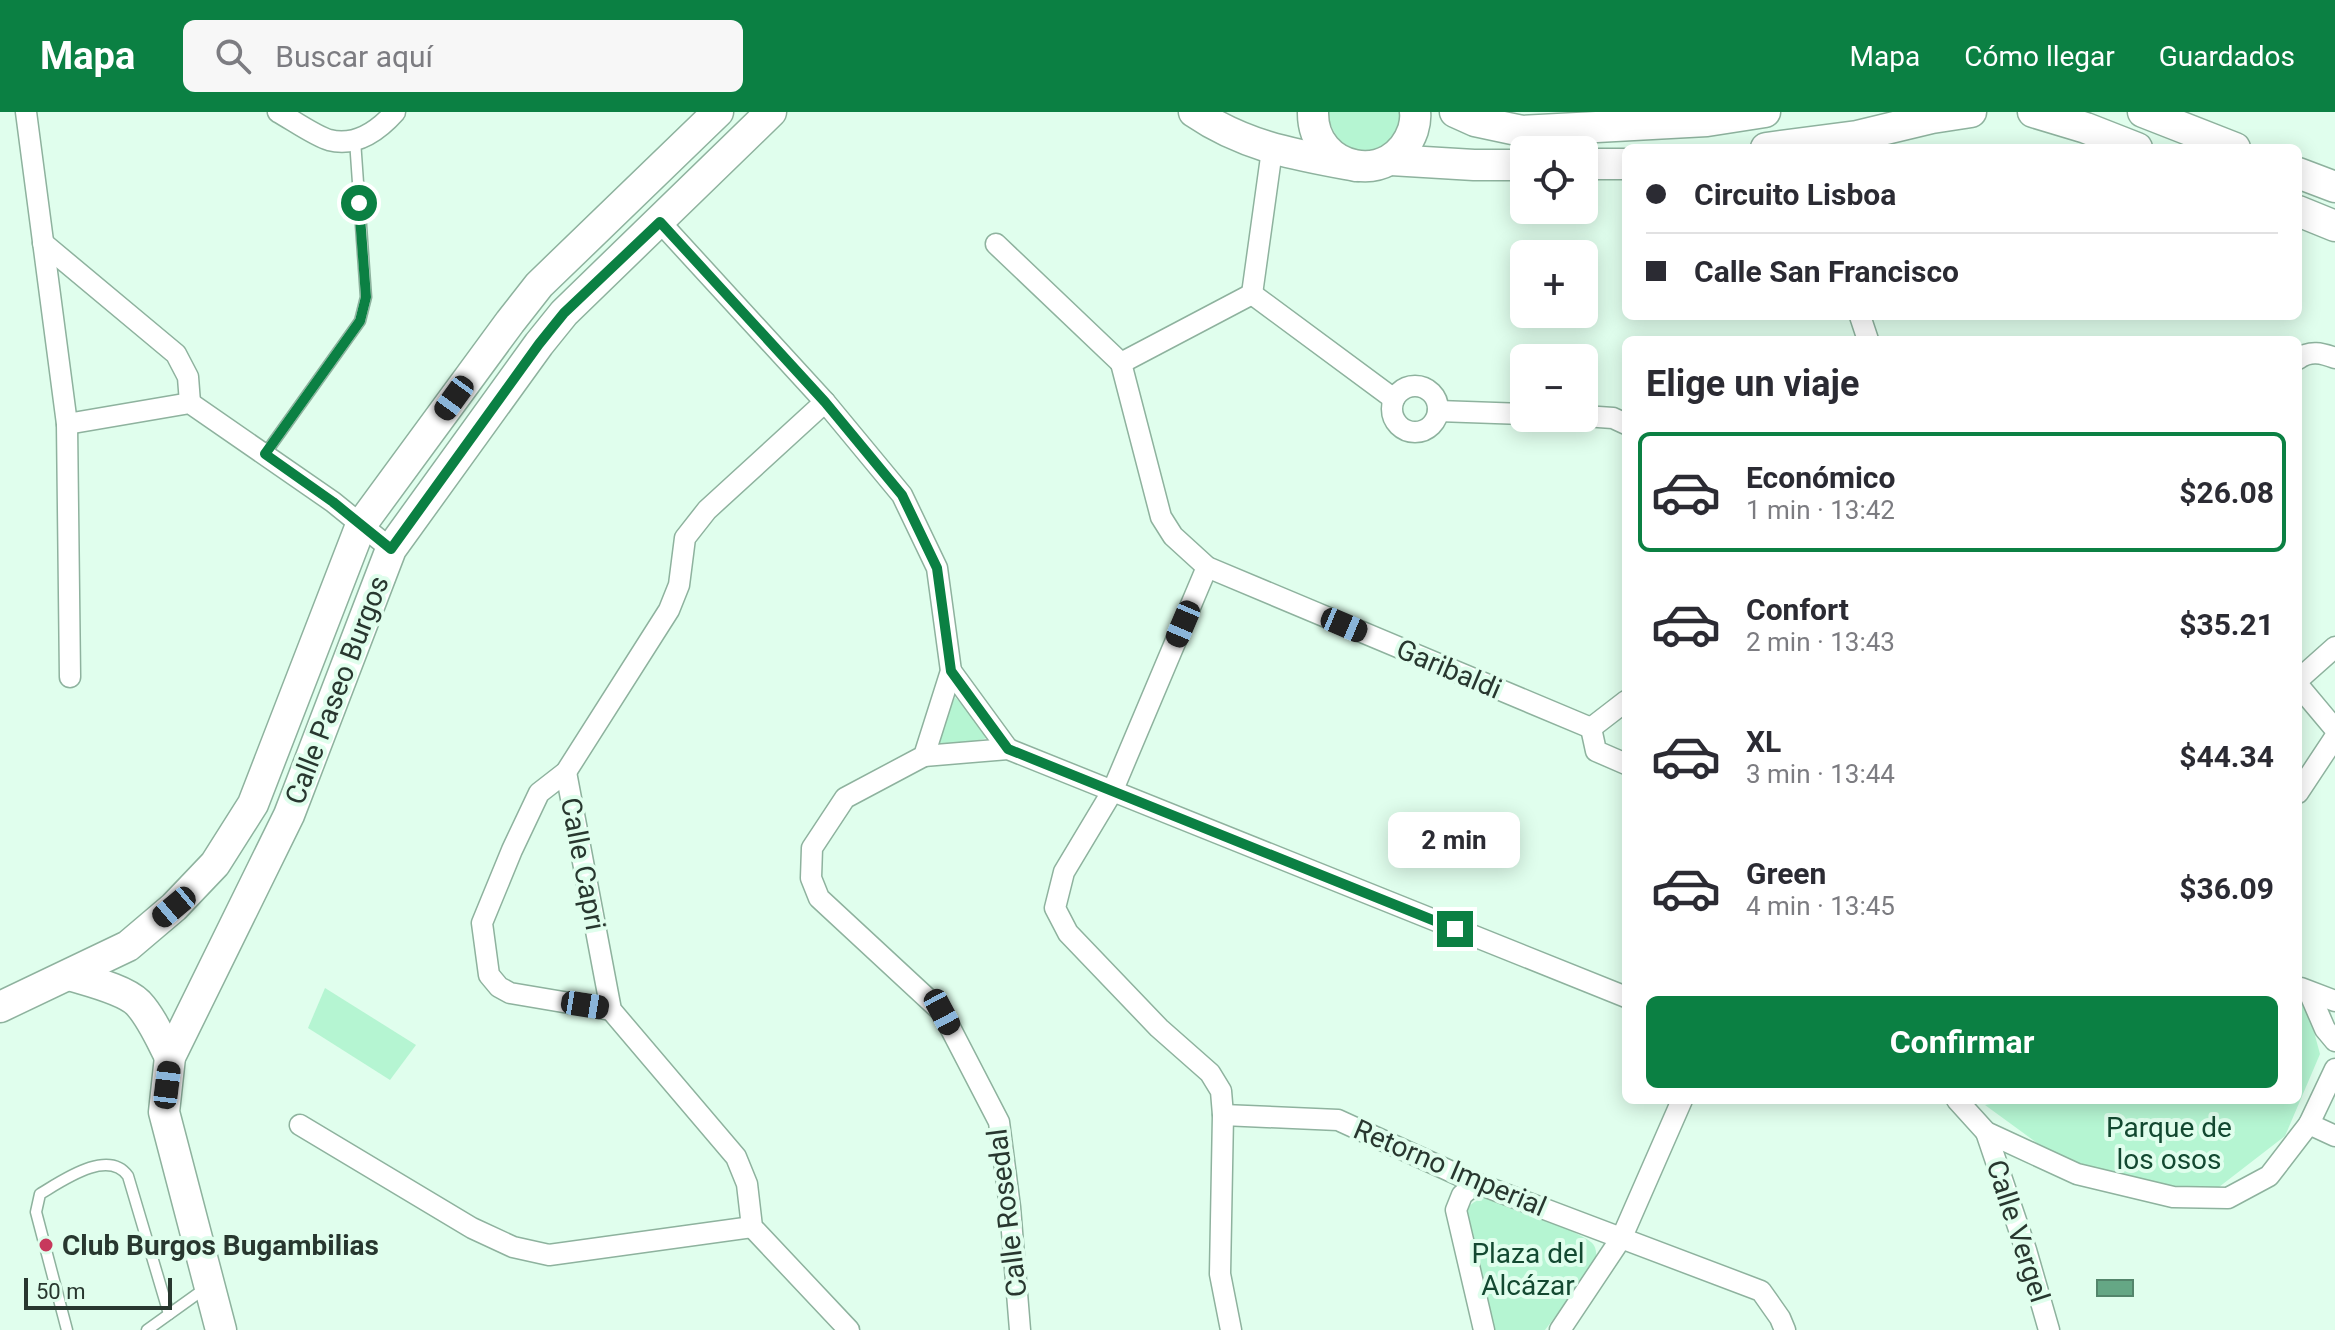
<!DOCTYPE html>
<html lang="es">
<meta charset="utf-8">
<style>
body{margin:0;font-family:Roboto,sans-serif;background:#f7f7f7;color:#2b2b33;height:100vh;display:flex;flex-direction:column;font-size:30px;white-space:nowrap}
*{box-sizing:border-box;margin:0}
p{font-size:26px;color:#7c7c81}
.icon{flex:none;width:44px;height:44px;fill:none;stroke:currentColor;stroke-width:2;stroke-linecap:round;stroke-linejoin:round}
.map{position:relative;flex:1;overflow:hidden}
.panel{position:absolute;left:1622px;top:224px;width:680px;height:768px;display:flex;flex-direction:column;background:#fff;border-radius:12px;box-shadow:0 4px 20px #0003}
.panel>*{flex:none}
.guide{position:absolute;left:1622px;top:32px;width:680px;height:176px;border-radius:12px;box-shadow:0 4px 20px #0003;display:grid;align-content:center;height:176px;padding:0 24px;background:#fff}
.tools{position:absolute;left:1510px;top:24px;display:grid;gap:16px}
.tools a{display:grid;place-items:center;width:88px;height:88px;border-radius:12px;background:#fff;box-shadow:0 4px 20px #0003;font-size:40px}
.scale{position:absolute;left:24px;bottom:20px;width:148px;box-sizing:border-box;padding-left:8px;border:4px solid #28372f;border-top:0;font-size:22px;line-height:28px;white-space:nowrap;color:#28372f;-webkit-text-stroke:6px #e0feed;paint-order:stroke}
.end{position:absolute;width:36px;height:36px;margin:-18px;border:10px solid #0b8043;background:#fff;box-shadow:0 0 0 4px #fff}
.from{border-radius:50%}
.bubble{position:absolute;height:56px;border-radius:12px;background:#fff;box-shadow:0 4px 20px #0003;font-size:26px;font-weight:700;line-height:56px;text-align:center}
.car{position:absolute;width:24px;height:48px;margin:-24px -12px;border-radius:10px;box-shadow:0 0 6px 2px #0007;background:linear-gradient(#222 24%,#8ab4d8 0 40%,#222 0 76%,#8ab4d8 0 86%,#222 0)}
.guide b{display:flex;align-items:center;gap:28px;height:76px;font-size:30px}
.guide b+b{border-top:2px solid #e1e1e2}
.guide i{width:20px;height:20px;background:#2b2b33}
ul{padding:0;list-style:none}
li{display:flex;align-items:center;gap:24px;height:120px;margin:0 16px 12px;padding:0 8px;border:4px solid transparent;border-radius:12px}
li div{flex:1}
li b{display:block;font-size:30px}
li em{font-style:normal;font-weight:700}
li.active{border-color:#0b8043}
li>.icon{width:72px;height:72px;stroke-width:1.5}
h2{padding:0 24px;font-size:36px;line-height:96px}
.primary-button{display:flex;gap:16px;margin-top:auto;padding:16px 24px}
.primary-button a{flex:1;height:92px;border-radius:12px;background:#0b8043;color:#fff;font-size:32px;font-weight:700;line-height:92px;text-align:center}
header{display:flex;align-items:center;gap:48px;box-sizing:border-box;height:112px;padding:0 40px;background:#0b8043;color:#fff}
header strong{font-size:38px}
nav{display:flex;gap:44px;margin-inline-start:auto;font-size:28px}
.search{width:560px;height:72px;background:#f7f7f7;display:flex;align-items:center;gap:20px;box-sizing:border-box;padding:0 28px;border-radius:12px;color:#7c7c81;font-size:30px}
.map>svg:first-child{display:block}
</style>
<header>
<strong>Mapa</strong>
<div class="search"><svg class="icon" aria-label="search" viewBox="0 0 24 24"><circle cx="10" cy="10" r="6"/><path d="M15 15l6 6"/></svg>Buscar aquí</div>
<nav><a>Mapa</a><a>Cómo llegar</a><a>Guardados</a></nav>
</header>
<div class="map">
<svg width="2335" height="1218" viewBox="0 0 2335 1218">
<rect width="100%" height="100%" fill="#e0feed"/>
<!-- green -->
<g fill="#b5f5d2">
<path d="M1327 0H1408C1406 7 1403 19 1398 24 1396 27 1391 29 1387 31 1356 51 1334 32 1327 0Z"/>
<polygon points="955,585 991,625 932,640"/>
<polygon points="325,876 416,933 390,968 308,916"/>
<polygon points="2298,885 2307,894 2320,942 2285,1024 2219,1075 2166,1075 2117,1064 2072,1050 2037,1031 1985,993 2013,988 2298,988"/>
<path d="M1489 1085C1507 1093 1585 1121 1593 1132 1597 1137 1596 1144 1597 1150L1545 1218H1493L1462 1104C1469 1092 1476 1087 1489 1085Z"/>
</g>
<!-- water -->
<rect fill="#65a785" stroke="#53856b" stroke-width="2" x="2097" y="1168" width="36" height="16"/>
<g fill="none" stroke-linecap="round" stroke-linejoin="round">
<defs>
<g id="lane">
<polyline points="265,342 360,209 366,185 355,28"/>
<path d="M67 1218 36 1100 40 1082C62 1069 108 1036 128 1064L169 1202"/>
<polyline points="147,1218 207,1175"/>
</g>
<g id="street">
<polyline points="26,0 67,312 70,565"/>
<path d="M278 0C291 7 315 24 329 28 356 35 378 19 395 0"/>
<polyline points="660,110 825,290 902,383 937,456 951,559 924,644 845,686 812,736 811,766 819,786 942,900 999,1010 1010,1095 1020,1218"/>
<polyline points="43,131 176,242 188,265 190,291"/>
<polyline points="996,132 1121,251"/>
<polyline points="1252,182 1394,287"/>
<polyline points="1252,182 1272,38"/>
<polyline points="1860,204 1868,228"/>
<path d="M2298 247C2310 238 2322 241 2335 246"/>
<polyline points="1121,251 1161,405 1173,424 1207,455 1591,616"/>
<polyline points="1121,251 1252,182"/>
<circle cx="1415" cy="297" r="23"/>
<polyline points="1438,299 1524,302"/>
<polyline points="1584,304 1613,306 1626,312"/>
<polyline points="67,312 190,291 333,390 391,437"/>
<polyline points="1207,455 1112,680 1064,760 1055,796 1068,821 1159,916 1210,961 1221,979 1223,1003 1220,1162 1231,1218"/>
<polyline points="951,559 1008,637"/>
<polyline points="2298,568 2335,535"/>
<polyline points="2298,573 2335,617"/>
<polyline points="1591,616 1596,639 1626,652"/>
<polyline points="1591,616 1626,589"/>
<polyline points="924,644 1008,637 1626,885"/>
<polyline points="566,660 611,898 736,1045 747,1072 752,1115 849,1218"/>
<polyline points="2298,681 2335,625"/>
<polyline points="2301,876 2335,889"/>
<polyline points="2309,880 2325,917 2335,929"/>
<polyline points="611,898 510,881 499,875 489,863 482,811 512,738 539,681 566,660 669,498 679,473 685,426 707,398 825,290"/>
<polyline points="1957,988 1986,1020 2077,1062 2173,1085 2228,1086 2269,1064 2309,1012 2335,957"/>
<polyline points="1223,1003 1338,1008 1476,1071 1761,1179 1780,1206 1785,1218"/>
<polyline points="2309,1012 2335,1024"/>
<polyline points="300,1013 472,1116 513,1135 549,1143 752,1115"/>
<polyline points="1986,1020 2026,1138 2049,1218"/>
<polyline points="1476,1071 1462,1083 1456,1098 1484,1218"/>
<polyline points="1560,1218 1622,1125 1682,988"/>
</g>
<g id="secondary">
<path d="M1194 0C1245 35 1297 43 1356 54"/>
<path d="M1313 0C1312 60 1393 76 1413 18 1415 11 1416 7 1415 0"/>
<polyline points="1455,0 1475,9 1522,19 1707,9 1765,0"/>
<polyline points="2033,0 2086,16 2137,36"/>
<polyline points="2143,0 2235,36"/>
<polyline points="1766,36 1857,24 1932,6 1971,0"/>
<polyline points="1391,48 1474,53 1524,53"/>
<polyline points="1584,52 1626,52"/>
<polyline points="2298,61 2335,75"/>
<polyline points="2298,99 2335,114"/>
<path d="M69 863C88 869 124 877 138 891 152 906 161 928 170 945"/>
<polyline points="0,895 128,834 174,795 215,752 253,692 361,413 510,210 539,173 718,0"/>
<polyline points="221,1218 164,1000 170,945 289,703 391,437 539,232 564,201 771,0"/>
</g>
</defs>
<!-- lane casing -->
<use href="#lane" stroke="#8eb29e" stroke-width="13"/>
<!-- street casing -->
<use href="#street" stroke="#8eb29e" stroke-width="23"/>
<!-- secondary casing -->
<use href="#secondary" stroke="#8eb29e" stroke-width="33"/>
<!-- lane -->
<use href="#lane" stroke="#fff" stroke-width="10"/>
<!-- street -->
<use href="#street" stroke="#fff" stroke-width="20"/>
<!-- secondary -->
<use href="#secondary" stroke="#fff" stroke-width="30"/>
</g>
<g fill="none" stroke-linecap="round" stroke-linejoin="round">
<!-- route -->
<polyline stroke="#0b8043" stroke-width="10" points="359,91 366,185 360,209 265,342 333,390 391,437 539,232 564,201 660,110 825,290 902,383 937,456 951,559 1008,637 1455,817"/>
</g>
<!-- markers -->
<circle fill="#c7385c" stroke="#e0feed" stroke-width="3" cx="46" cy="1133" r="8"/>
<g text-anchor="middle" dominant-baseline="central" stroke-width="8" stroke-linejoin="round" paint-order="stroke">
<!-- street labels -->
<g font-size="28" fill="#28372f" stroke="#e0feed">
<text transform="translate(1449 557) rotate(23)">Garibaldi</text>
<text transform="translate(337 578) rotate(-69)">Calle Paseo Burgos</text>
<text transform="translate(583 752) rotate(79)">Calle Capri</text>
<text transform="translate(1450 1056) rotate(23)">Retorno Imperial</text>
<text transform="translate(1007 1101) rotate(-97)">Calle Rosedal</text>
<text transform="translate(2018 1119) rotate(72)">Calle Vergel</text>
</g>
<!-- park labels -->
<g font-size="28" fill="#134931" stroke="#e0feed">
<text x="2169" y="1015">Parque de<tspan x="2169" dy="32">los osos</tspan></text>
<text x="1528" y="1141">Plaza del<tspan x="1528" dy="32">Alcázar</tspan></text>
</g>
<!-- poi labels -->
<g font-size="28" font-weight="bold" fill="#28372f" stroke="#e0feed" text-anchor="start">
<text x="62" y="1133">Club Burgos Bugambilias</text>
</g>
</g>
</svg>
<div class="tools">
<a><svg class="icon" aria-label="locate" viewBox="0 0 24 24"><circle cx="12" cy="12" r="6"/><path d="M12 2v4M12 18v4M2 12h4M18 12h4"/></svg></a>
<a>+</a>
<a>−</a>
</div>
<div class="scale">50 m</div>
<i class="end from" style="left:359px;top:91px"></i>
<i class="end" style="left:1455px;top:817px"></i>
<div class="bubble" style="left:1388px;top:700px;width:132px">2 min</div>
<i class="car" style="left:454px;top:286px;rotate:216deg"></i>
<i class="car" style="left:1183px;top:512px;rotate:203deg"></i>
<i class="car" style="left:1344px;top:513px;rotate:113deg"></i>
<i class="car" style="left:174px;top:795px;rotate:230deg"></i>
<i class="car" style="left:585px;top:893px;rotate:99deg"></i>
<i class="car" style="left:942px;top:900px;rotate:152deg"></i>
<i class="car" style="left:167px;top:973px;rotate:7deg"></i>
<div class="guide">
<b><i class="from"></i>Circuito Lisboa</b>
<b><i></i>Calle San Francisco</b>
</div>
<section class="panel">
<h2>Elige un viaje</h2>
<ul>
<li class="active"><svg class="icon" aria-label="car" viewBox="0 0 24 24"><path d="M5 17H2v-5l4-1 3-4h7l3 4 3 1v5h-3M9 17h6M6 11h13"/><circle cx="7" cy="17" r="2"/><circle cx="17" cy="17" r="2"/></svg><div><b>Económico</b><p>1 min · 13:42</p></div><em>$26.08</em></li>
<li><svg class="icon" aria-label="car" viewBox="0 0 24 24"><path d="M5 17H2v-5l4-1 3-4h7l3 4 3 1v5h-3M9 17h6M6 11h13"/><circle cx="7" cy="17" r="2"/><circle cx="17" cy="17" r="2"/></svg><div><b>Confort</b><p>2 min · 13:43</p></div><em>$35.21</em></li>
<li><svg class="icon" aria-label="car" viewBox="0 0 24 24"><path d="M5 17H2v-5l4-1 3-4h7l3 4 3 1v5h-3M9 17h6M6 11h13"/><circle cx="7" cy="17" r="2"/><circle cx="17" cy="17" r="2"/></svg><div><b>XL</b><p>3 min · 13:44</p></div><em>$44.34</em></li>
<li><svg class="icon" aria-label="car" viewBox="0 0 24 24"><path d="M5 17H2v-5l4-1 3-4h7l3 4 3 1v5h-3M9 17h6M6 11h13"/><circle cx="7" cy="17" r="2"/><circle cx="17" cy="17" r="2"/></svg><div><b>Green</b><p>4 min · 13:45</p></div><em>$36.09</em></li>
</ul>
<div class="primary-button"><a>Confirmar</a></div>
</section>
</div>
